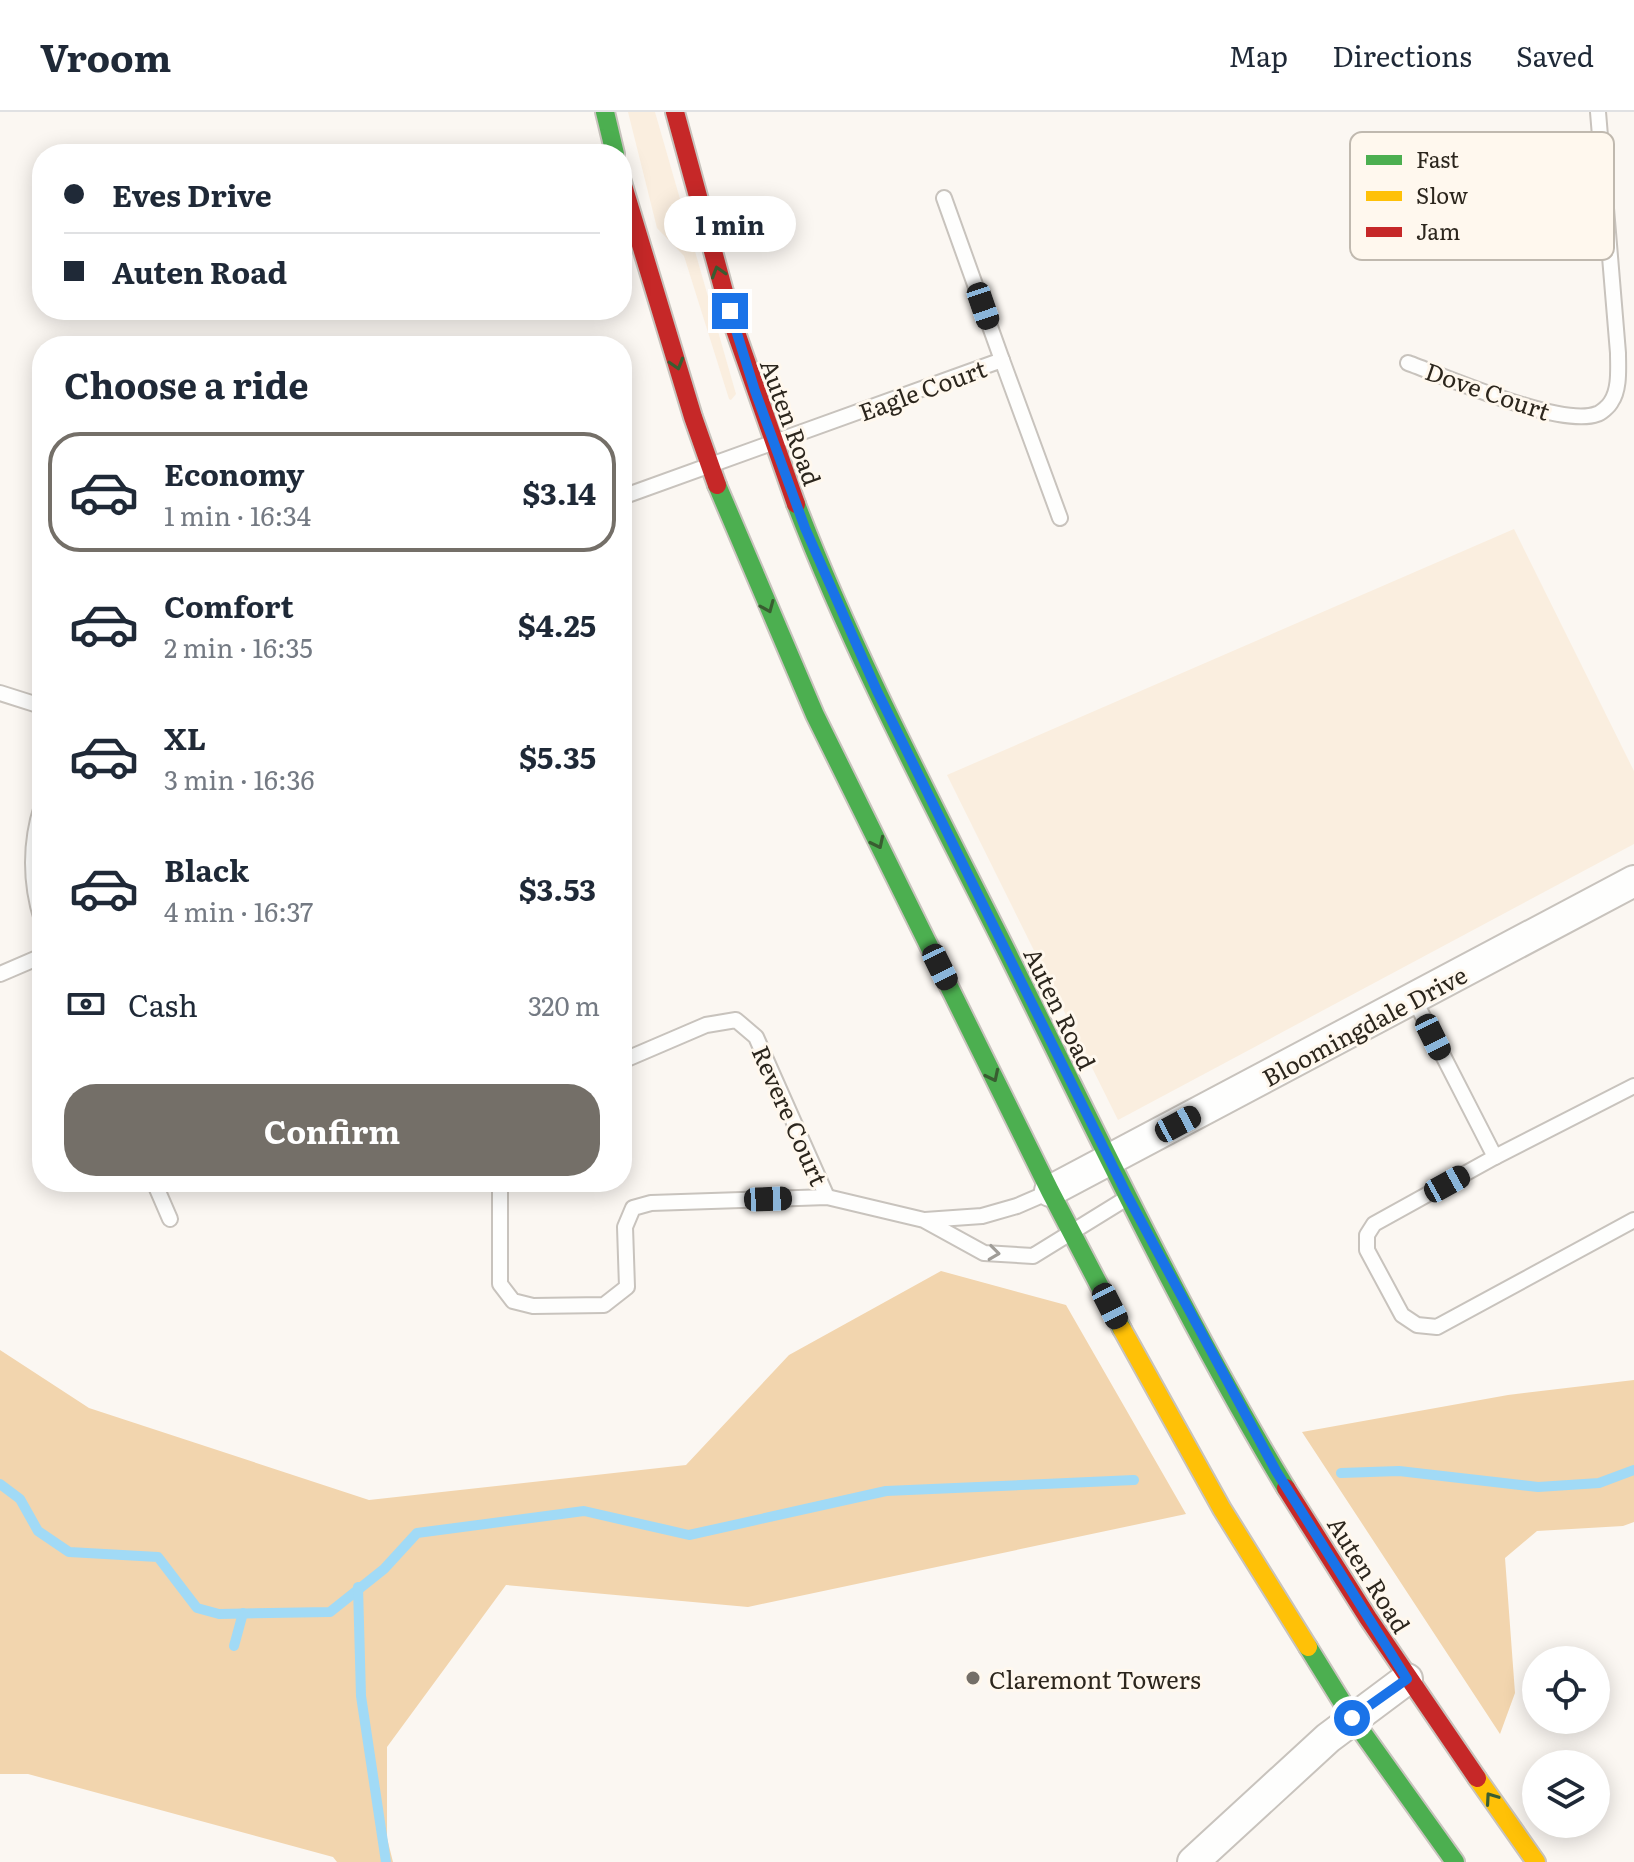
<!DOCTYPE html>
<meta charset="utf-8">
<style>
body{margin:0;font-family:Literata,serif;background:#f6f6f7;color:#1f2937;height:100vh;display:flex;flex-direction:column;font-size:30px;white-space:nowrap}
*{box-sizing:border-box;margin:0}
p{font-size:26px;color:#747a83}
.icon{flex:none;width:44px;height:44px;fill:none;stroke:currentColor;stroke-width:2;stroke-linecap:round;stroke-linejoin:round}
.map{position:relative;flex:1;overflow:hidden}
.panel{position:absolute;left:32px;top:224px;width:600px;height:856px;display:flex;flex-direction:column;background:#fff;border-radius:32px;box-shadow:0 4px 20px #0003}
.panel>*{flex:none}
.top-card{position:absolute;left:32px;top:32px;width:600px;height:176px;border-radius:32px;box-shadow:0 4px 20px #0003;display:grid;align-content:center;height:176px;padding:0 32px;background:#fff}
.buttons{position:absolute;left:1522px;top:1534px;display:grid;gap:16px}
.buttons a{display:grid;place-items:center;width:88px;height:88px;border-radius:50%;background:#fff;box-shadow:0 4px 20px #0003;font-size:40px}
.end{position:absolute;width:36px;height:36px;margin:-18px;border:10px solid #1a73e8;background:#fff;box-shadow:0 0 0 4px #fff}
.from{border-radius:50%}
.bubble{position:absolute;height:56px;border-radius:28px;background:#fff;box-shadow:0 4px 20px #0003;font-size:26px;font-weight:700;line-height:56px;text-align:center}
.car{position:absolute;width:24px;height:48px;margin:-24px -12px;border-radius:10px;box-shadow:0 0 6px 2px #0007;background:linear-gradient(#222 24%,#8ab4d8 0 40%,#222 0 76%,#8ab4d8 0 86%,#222 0)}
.top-card b{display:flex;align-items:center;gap:28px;height:76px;font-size:30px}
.top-card b+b{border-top:2px solid #e0e1e3}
.top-card i{width:20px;height:20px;background:#1f2937}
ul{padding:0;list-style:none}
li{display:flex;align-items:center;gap:24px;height:120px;margin:0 16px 12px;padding:0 16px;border:4px solid transparent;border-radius:32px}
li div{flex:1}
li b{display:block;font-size:30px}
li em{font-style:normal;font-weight:700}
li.selected{border-color:#746f68}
li>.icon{width:72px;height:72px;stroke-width:1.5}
h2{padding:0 32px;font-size:36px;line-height:96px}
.pay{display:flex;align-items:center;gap:20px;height:88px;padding:0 32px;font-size:30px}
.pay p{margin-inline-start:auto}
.primary-button{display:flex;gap:16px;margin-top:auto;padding:16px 32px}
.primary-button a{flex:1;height:92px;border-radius:32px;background:#746f68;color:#fff;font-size:32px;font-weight:700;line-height:92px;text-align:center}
header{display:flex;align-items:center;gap:48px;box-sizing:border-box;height:112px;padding:0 40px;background:#fff;border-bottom:2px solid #e0e1e3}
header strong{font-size:38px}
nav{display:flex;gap:44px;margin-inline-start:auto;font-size:28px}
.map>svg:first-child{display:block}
</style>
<header>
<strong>Vroom</strong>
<nav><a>Map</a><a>Directions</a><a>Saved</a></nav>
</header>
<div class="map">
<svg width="1634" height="1750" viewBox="0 0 1634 1750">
<rect width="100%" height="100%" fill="#fbf7f2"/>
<!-- green -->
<g fill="#faeedf">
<polygon points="628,0 655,0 736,282 731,288 729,287 684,144 657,116"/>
<polygon points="1514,417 1634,659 1634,732 1118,1008 947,663"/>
</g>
<!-- forest -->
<g fill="#f2d5ae">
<polygon points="941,1159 1066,1193 1186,1402 748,1495 506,1473 387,1635 387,1726 393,1750 337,1750 333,1745 28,1662 0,1662 0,1238 89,1296 369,1388 686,1353 789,1243"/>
<polygon points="1634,1268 1634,1410 1623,1414 1537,1419 1505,1446 1515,1581 1500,1622 1302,1320 1508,1283"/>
</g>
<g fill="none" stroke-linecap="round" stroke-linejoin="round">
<!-- stream -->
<g stroke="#a1daf6" stroke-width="10">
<polyline points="1341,1361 1399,1359 1538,1375 1599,1371 1634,1358"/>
<polyline points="0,1372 20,1387 38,1419 69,1440 158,1445 197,1496 219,1502 330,1500 384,1457 417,1421 584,1399 689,1423 886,1379 1134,1368"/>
<polyline points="358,1475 361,1584 386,1750"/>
<polyline points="234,1534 243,1501"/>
</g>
<defs>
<g id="lane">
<polyline points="944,86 1002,248"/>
<path d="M1408 251C1447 265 1561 316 1597 302 1601 301 1609 294 1611 290 1620 277 1618 256 1618 241L1598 0"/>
<polyline points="622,385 1002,248 1060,406"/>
<polyline points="0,581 41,594"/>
<polyline points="42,592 42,615"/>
<path d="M42 694C30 730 30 771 42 808"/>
<polyline points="0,862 42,844"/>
<polyline points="1414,887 1495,1045"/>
<polyline points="622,949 706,913 736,908 756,925 827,1085"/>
<polyline points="1634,974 1495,1045 1374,1112 1367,1123 1367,1138 1402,1203 1417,1213 1437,1215 1634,1108"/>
<polyline points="154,1070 170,1107"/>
<polyline points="500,1070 500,1172 513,1189 533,1194 604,1193 627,1175 625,1115 633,1096 651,1091 827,1085 924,1108 984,1141 1033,1144 1127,1086"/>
<polyline points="925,1108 982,1104 1017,1094 1047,1081"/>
</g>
<g id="street">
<polyline points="1050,1079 1634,769"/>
<polyline points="1193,1750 1328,1626 1407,1567"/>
</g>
<g id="fast">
<polyline points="605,0 615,42"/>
<polyline points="717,373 815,603 1050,1079 1122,1217"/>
<path d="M796 392C855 546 933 692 1007 840 1096 1020 1182 1203 1286 1376"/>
<polyline points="1308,1535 1352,1606 1455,1750"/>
</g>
<g id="slow">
<polyline points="1122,1217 1222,1397 1308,1535"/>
<polyline points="1477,1666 1536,1750"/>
</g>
<g id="jam">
<polyline points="675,0 732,209 796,392"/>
<polyline points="622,70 693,305 717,373"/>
<polyline points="1286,1376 1368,1506 1477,1666"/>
</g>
</defs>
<!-- lane casing -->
<use href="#lane" stroke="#c8c3bd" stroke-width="18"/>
<!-- street casing -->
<use href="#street" stroke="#c8c3bd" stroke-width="34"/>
<!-- fast casing -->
<use href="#fast" stroke="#c8c3bd" stroke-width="22"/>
<!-- slow casing -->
<use href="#slow" stroke="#c8c3bd" stroke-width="22"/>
<!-- jam casing -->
<use href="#jam" stroke="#c8c3bd" stroke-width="22"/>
<!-- lane -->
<use href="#lane" stroke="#fefefd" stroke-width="14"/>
<!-- street -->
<use href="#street" stroke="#fefefd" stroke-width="30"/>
<!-- fast -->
<use href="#fast" stroke="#4caf50" stroke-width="18"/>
<!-- slow -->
<use href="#slow" stroke="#ffc107" stroke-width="18"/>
<!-- jam -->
<use href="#jam" stroke="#c62828" stroke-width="18"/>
</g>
<!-- one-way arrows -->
<defs><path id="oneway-chevron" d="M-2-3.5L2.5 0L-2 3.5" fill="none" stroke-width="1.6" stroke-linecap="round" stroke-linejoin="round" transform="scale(2)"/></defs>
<g stroke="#395d31">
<use href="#oneway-chevron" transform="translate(718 160) rotate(-107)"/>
<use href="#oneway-chevron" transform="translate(677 252) rotate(73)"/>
<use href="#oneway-chevron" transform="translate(768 495) rotate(67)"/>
<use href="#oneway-chevron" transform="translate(878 731) rotate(64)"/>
<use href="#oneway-chevron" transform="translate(993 964) rotate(64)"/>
<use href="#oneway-chevron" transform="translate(1491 1686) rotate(-125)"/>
</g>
<use stroke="#a09d98" href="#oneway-chevron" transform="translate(994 1141) rotate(7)"/>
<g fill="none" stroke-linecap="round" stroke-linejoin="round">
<!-- route -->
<polyline stroke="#1a73e8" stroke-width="10" points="730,199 755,279 805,416 877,579 1128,1085 1276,1359 1407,1567 1352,1606"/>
</g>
<!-- markers -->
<circle fill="#746f68" stroke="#fff8ee" stroke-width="3" cx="973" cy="1566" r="8"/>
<g text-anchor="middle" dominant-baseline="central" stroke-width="6" stroke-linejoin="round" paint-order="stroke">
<!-- street labels -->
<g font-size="24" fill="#2c261d" stroke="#fff8ee">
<text transform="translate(922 277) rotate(-20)">Eagle Court</text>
<text transform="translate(1488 278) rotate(19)">Dove Court</text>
<text transform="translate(792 310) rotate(70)">Auten Road</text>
<text transform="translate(1061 896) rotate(64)">Auten Road</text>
<text transform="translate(1364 913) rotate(-28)">Bloomingdale Drive</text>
<text transform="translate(791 1003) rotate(66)">Revere Court</text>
<text transform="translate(1370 1462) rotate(58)">Auten Road</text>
</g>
<!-- poi labels -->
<g font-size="24" fill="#2c261d" stroke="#fff8ee" text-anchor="start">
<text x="989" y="1566">Claremont Towers</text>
</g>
</g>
<!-- legend -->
<rect x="1350" y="20" width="264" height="128" rx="12" fill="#fff8ee" stroke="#c0b9af" stroke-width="2"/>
<rect x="1366" y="43" width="36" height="10" fill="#4caf50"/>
<rect x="1366" y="79" width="36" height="10" fill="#ffc107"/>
<rect x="1366" y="115" width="36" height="10" fill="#c62828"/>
<g font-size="22" fill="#2c261d">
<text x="1416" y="56">Fast</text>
<text x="1416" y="92">Slow</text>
<text x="1416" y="128">Jam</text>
</g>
</svg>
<div class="buttons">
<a><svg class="icon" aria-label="locate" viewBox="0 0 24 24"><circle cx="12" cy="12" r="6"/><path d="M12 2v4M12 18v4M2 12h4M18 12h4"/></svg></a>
<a><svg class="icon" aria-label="layers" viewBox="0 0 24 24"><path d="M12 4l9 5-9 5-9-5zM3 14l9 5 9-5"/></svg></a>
</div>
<i class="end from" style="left:1352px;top:1606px"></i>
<i class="end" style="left:730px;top:199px"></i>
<div class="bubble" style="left:664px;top:84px;width:132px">1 min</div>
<i class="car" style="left:983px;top:194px;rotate:161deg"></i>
<i class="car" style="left:940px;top:855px;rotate:154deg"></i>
<i class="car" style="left:1433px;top:925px;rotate:154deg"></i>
<i class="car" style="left:1178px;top:1012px;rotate:62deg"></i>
<i class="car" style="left:1447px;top:1072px;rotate:61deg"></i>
<i class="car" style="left:768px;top:1087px;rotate:88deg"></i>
<i class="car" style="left:1110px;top:1194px;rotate:153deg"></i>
<div class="top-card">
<b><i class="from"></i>Eves Drive</b>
<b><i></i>Auten Road</b>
</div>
<section class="panel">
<h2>Choose a ride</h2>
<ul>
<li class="selected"><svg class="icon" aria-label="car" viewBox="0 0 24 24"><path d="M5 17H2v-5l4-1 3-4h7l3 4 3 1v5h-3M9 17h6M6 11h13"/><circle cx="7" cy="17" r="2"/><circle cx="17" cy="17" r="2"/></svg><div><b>Economy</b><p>1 min · 16:34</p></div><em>$3.14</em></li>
<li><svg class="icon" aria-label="car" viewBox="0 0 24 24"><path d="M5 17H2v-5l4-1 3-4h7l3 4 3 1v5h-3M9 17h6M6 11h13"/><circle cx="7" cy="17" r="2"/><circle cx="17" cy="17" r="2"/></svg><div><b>Comfort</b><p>2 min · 16:35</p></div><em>$4.25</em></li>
<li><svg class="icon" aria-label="car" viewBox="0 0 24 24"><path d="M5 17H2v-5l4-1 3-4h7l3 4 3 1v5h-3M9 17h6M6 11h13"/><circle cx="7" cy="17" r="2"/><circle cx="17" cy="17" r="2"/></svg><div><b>XL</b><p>3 min · 16:36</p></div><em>$5.35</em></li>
<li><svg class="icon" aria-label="car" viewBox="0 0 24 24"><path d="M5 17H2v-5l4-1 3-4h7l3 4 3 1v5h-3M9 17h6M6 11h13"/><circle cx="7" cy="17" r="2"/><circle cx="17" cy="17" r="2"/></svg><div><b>Black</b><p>4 min · 16:37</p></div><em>$3.53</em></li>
</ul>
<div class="pay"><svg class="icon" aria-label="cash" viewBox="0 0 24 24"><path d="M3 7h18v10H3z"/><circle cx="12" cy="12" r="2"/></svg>Cash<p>320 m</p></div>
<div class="primary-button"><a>Confirm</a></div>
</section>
</div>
